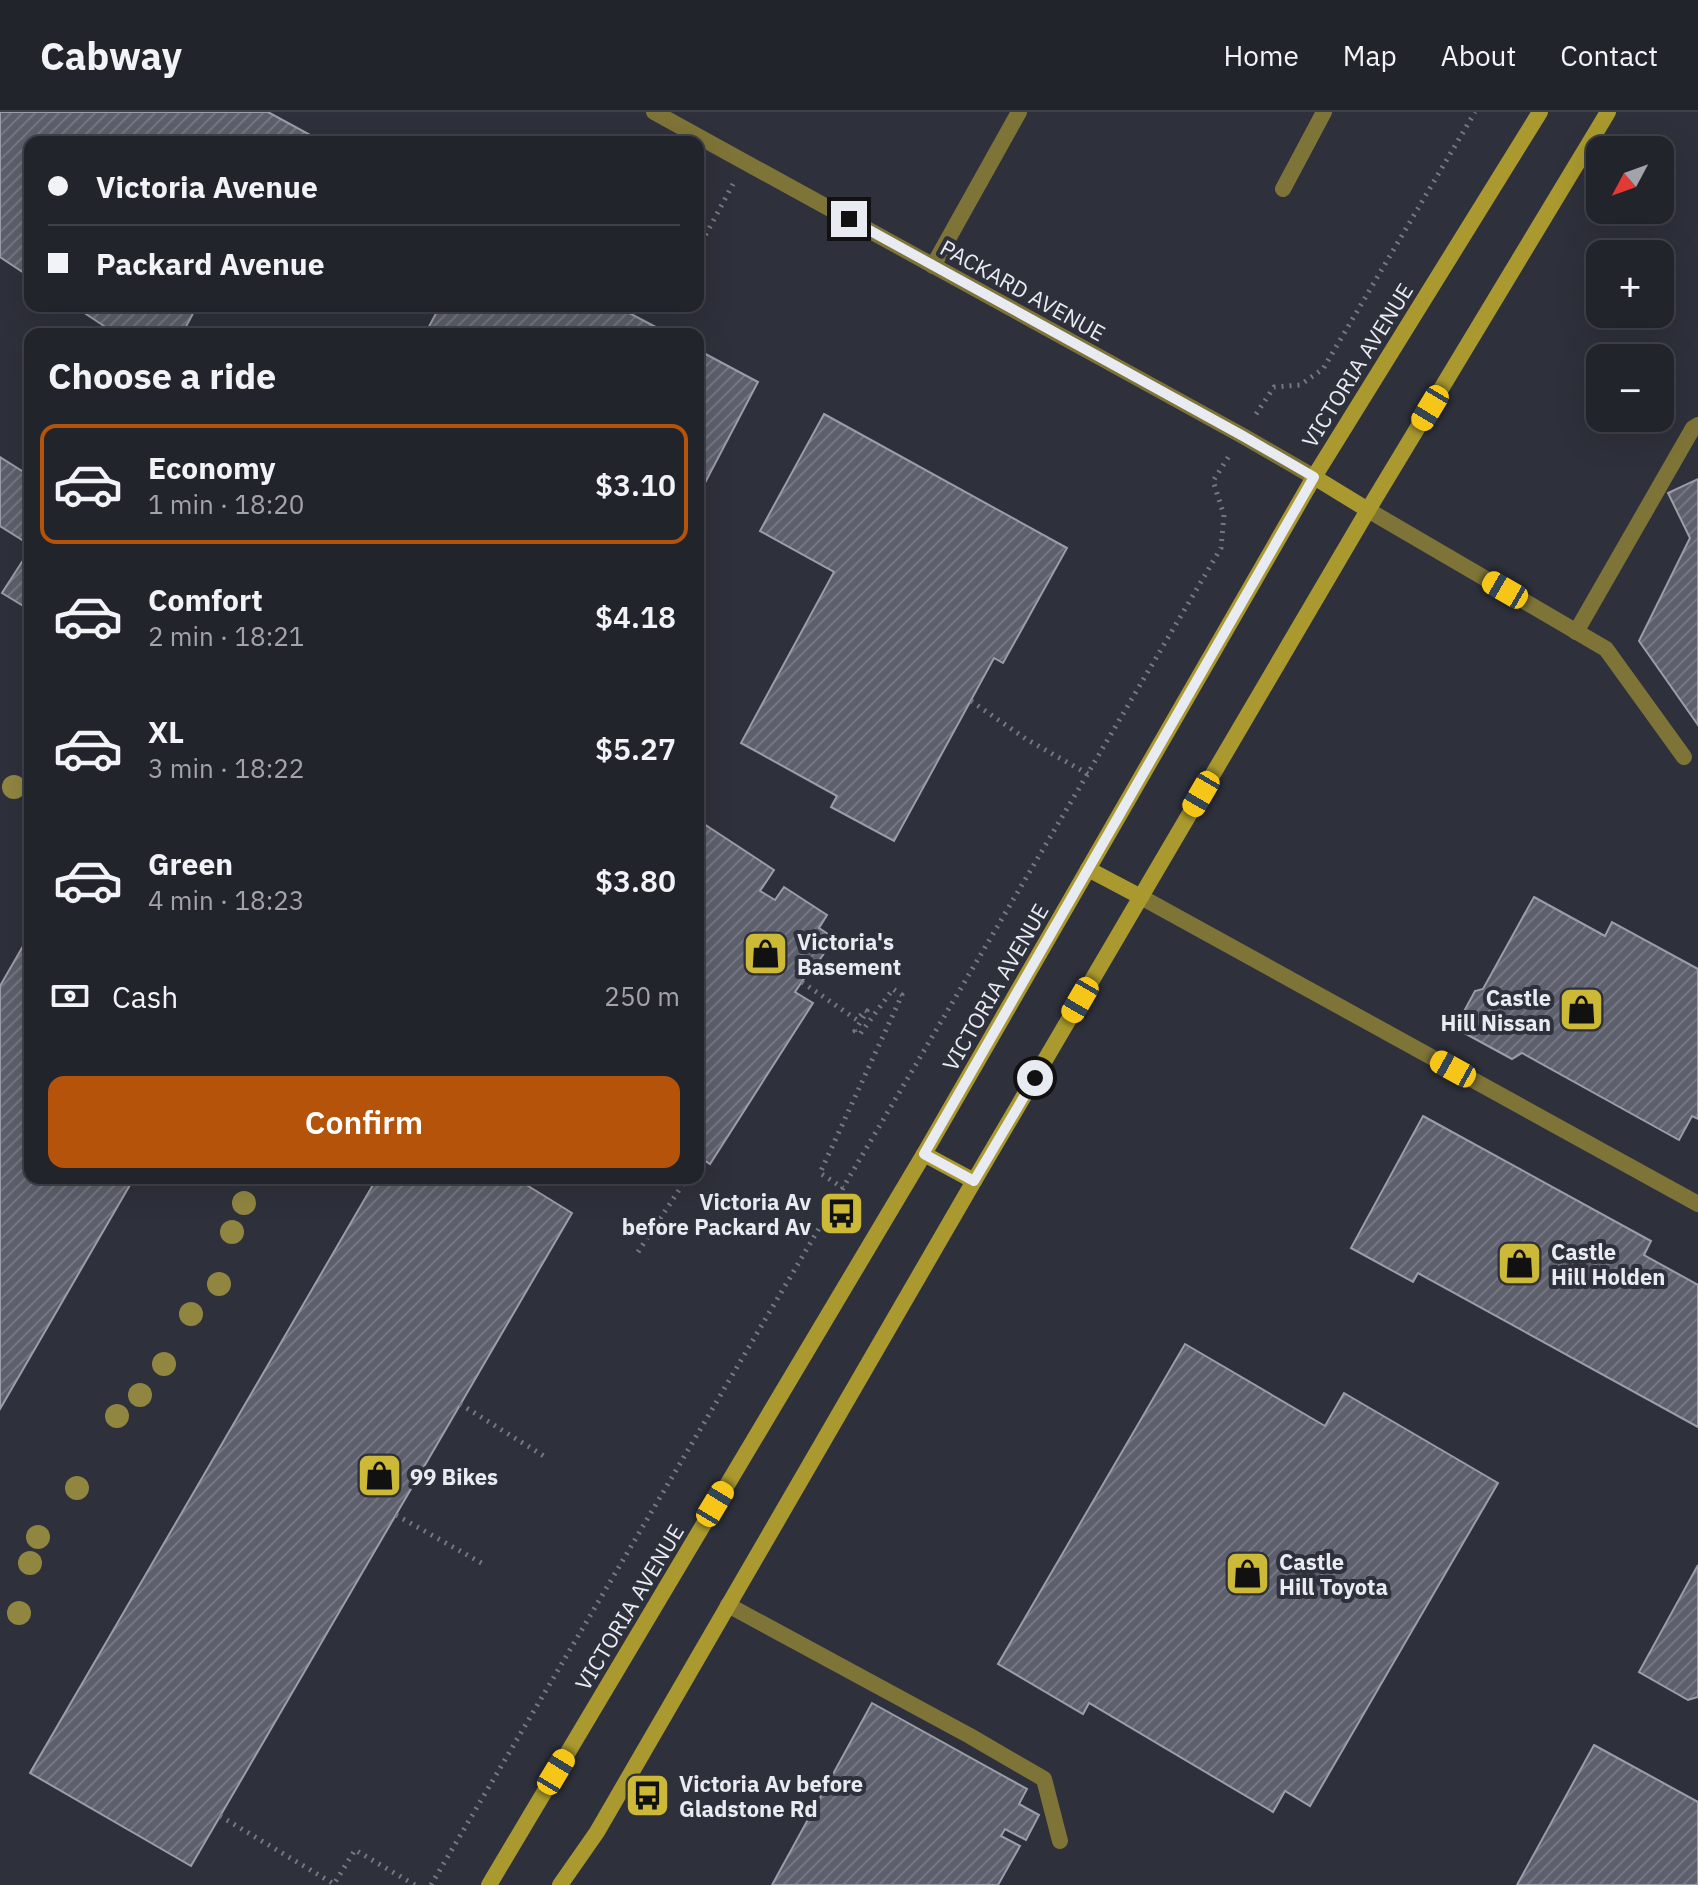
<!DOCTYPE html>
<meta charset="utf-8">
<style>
body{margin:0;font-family:"IBM Plex Sans",sans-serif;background:#2a2c34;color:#f1f3f6;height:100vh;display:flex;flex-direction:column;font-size:30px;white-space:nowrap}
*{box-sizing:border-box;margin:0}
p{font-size:26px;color:#a2a4a9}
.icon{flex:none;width:44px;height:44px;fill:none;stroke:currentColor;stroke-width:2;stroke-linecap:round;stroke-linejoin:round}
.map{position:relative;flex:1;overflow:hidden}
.drawer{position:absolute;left:24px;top:216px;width:680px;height:856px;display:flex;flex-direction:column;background:#22242c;border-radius:16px;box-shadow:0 8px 32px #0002,0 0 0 2px #3f4148}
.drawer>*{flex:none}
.top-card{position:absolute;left:24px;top:24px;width:680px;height:176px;border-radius:16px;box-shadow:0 8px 32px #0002,0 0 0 2px #3f4148;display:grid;align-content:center;height:176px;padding:0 24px;background:#22242c}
.needle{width:52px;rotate:229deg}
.tools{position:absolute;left:1586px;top:24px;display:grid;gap:16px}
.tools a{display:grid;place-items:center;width:88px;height:88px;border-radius:16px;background:#22242c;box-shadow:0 8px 32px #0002,0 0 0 2px #3f4148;font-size:40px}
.end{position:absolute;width:36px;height:36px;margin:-18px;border:10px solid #e9ebf2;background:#111;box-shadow:0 0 0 4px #111}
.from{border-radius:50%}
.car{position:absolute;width:24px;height:48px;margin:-24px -12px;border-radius:10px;box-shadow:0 0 6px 2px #0007;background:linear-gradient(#f5c518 24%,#345 0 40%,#f5c518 0 76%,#345 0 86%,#f5c518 0)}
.top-card b{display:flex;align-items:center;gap:28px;height:76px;font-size:30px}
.top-card b+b{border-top:2px solid #3f4148}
.top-card i{width:20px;height:20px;background:#f1f3f6}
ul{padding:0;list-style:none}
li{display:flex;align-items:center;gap:24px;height:120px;margin:0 16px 12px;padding:0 8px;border:4px solid transparent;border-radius:16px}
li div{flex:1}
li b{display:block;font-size:30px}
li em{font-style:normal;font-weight:600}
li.selected{border-color:#b45309}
li>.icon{width:72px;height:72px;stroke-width:1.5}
h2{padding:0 24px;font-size:36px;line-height:96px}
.pay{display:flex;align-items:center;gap:20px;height:88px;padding:0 24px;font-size:30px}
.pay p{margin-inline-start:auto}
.primary-button{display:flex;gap:16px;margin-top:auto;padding:16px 24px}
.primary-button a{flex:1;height:92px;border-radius:16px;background:#b45309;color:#fff;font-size:32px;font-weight:600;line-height:92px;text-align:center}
header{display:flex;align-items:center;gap:48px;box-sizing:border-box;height:112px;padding:0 40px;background:#22242c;border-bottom:2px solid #3f4148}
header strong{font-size:38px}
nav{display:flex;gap:44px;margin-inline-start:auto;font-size:28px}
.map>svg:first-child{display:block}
</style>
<header>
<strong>Cabway</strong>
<nav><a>Home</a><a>Map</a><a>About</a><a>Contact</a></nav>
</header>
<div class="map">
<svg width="1698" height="1773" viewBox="0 0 1698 1773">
<defs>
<pattern id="building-hatch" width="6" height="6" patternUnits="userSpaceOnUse" patternTransform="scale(2)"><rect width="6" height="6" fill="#5d606c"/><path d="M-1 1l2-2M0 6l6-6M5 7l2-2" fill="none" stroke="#747781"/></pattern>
</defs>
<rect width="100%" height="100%" fill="#2e303b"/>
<!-- building -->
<g fill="url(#building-hatch)" stroke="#9b9daa" stroke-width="2">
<polygon points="0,0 268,0 312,24 314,30 30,30 30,165 0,145"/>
<polygon points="74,194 197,194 182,222 116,222"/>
<polygon points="440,194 616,194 669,222 425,222"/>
<polygon points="698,238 758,270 698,384"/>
<polygon points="824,302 1067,436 1003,551 994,546 894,729 831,695 837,684 741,631 834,460 760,419"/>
<polygon points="0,345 30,364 30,433 0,414"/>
<polygon points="1698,367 1698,613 1639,529 1690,426 1668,381"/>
<polygon points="29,439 30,440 30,498 2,481"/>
<polygon points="698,708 774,758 760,779 775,788 784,775 827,803 819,816 834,826 817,852 804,844 795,859 805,865 795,880 813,891 710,1052 698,1044"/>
<polygon points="1534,785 1605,824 1612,810 1698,857 1698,1007 1692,1004 1679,1028 1522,941 1512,947 1455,916 1475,879 1483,877"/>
<polygon points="30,822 30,1066 134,1066 0,1297 0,874"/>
<polygon points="1423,1004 1651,1129 1644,1143 1698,1173 1698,1315 1418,1161 1413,1170 1351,1136"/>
<polygon points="377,1066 515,1066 572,1101 191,1754 30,1661"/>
<polygon points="1185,1232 1325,1314 1344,1281 1498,1371 1310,1694 1285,1679 1273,1700 1089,1591 1083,1602 998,1552"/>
<polygon points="1698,1453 1698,1585 1688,1588 1639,1560"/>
<polygon points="872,1591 1027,1677 1019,1692 1039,1703 1026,1728 1005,1717 1001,1724 1020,1734 998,1773 772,1773"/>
<polygon points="1594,1633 1698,1690 1698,1773 1517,1773"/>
</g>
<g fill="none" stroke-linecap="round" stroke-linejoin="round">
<!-- path -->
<g stroke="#767881" stroke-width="5" stroke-dasharray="2 6" stroke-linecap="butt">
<polyline points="698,137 733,72"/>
<polyline points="624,198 630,194"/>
<polyline points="1256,302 1274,275 1300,273 1323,257 1475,0"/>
<polyline points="971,589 1026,627 1088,662"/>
<polyline points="802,870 857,908 865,898 867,899 855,919 860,922 893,877 902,883 820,1061 843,1076"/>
<polyline points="638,1140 687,1066"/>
<polyline points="460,1292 547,1346"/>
<polyline points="396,1403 485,1453"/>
<polyline points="220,1704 334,1772 355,1738 415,1773"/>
<polyline points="431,1773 1221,436 1224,403 1213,369 1229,344"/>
</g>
<!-- lane -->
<g stroke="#7e7437" stroke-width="16">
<polyline points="1283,77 1324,0"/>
<polyline points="933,154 1019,0"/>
<polyline points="1368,398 1606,537 1684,645"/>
<polyline points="1576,520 1693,316 1698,313"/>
<polyline points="1141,785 1698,1092"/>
<polyline points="728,1493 970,1624 1044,1667 1060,1729"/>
</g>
<!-- street -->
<polyline stroke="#7e7437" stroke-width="16" points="654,0 1243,324 1314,365"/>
<!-- secondary -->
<g stroke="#a9992e" stroke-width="16">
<polyline points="1314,365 1368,398"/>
<polyline points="1088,757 1141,785"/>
<polyline points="924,1042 974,1069"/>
<polyline points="489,1773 924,1042 1314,365 1540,0"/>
<polyline points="560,1773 597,1720 974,1069 1368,398 1608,0"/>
</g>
</g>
<!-- trees -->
<g fill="#918640">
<circle cx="14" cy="675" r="12"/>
<circle cx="244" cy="1091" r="12"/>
<circle cx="232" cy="1120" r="12"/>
<circle cx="219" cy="1172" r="12"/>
<circle cx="191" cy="1202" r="12"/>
<circle cx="164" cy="1252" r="12"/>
<circle cx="140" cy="1283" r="12"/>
<circle cx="117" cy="1304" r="12"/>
<circle cx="77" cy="1376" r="12"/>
<circle cx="38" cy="1425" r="12"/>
<circle cx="30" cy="1451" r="12"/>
<circle cx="19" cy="1501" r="12"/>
</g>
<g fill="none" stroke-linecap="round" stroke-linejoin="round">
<!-- route -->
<polyline stroke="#e9ebf2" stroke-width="10" points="849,107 1243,324 1314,365 924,1042 974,1069 1035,966"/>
</g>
<!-- icons -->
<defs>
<symbol id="shop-square" viewBox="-11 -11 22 22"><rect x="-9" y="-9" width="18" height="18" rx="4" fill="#cdb938" stroke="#2e303b"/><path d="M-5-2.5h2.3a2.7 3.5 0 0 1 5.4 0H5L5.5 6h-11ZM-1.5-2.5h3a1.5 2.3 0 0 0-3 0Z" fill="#111"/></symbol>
<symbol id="bus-square" viewBox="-11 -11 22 22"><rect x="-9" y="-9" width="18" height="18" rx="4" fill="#cdb938" stroke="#2e303b"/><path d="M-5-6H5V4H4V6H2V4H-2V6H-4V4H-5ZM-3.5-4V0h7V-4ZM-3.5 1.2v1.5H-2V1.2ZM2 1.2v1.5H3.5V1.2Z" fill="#111"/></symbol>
</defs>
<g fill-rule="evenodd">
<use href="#shop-square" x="740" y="816" width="51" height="51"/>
<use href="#shop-square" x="1556" y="872" width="51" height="51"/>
<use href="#bus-square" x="816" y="1076" width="51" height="51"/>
<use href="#shop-square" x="1494" y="1126" width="51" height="51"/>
<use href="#shop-square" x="354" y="1338" width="51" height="51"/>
<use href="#shop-square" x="1222" y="1436" width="51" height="51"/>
<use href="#bus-square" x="622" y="1658" width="51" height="51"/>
</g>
<g text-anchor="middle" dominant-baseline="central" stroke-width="8" stroke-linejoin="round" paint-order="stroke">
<!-- street labels -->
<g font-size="22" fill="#e9ebf2" stroke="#2e303b">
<text transform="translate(1023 178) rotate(29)">PACKARD AVENUE</text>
<text transform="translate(1357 253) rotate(-58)">VICTORIA AVENUE</text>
<text transform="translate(995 875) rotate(-60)">VICTORIA AVENUE</text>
<text transform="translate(629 1495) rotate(-59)">VICTORIA AVENUE</text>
</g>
<!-- poi labels -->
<g font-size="22" font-weight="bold" fill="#e9ebf2" stroke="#2e303b" text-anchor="start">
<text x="797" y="829">Victoria's<tspan x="797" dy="25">Basement</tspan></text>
<text x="1551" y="885" text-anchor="end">Castle<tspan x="1551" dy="25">Hill Nissan</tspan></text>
<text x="811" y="1089" text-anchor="end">Victoria Av<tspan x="811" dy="25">before Packard Av</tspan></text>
<text x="1551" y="1139">Castle<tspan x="1551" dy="25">Hill Holden</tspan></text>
<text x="410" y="1364">99 Bikes</text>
<text x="1279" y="1449">Castle<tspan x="1279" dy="25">Hill Toyota</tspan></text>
<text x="679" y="1671">Victoria Av before<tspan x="679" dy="25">Gladstone Rd</tspan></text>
</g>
</g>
</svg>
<div class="tools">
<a><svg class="needle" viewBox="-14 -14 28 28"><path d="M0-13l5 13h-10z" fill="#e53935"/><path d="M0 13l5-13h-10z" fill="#a2a4a9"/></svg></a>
<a>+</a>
<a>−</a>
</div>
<i class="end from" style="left:1035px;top:966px"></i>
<i class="end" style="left:849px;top:107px"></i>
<i class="car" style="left:1430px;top:296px;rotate:211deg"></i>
<i class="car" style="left:1505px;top:478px;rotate:300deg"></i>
<i class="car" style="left:1201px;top:682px;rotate:210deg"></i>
<i class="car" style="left:1080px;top:888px;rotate:210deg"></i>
<i class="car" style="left:1453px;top:957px;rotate:299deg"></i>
<i class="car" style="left:715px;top:1392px;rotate:31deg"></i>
<i class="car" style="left:556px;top:1660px;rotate:31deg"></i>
<div class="top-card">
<b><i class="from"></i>Victoria Avenue</b>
<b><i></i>Packard Avenue</b>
</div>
<section class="drawer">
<h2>Choose a ride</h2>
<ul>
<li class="selected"><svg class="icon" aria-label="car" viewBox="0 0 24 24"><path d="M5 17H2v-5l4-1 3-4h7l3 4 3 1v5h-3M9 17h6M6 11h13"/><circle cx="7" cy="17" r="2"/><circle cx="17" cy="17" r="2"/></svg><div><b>Economy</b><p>1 min · 18:20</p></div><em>$3.10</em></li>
<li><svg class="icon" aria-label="car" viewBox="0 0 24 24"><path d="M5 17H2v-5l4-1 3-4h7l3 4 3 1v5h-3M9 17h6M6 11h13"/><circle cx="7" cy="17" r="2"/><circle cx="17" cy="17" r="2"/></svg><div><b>Comfort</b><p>2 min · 18:21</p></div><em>$4.18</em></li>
<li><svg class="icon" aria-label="car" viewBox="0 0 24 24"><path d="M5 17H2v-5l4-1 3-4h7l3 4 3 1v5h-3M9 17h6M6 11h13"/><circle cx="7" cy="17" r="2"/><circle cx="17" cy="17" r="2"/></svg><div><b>XL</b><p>3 min · 18:22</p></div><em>$5.27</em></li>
<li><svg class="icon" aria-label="car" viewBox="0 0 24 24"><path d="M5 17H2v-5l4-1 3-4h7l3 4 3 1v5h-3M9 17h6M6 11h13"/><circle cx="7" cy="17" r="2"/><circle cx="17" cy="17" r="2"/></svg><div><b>Green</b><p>4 min · 18:23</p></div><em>$3.80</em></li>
</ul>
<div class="pay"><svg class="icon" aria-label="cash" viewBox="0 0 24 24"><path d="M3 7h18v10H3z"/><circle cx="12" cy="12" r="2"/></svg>Cash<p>250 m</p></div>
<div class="primary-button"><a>Confirm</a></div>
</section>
</div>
